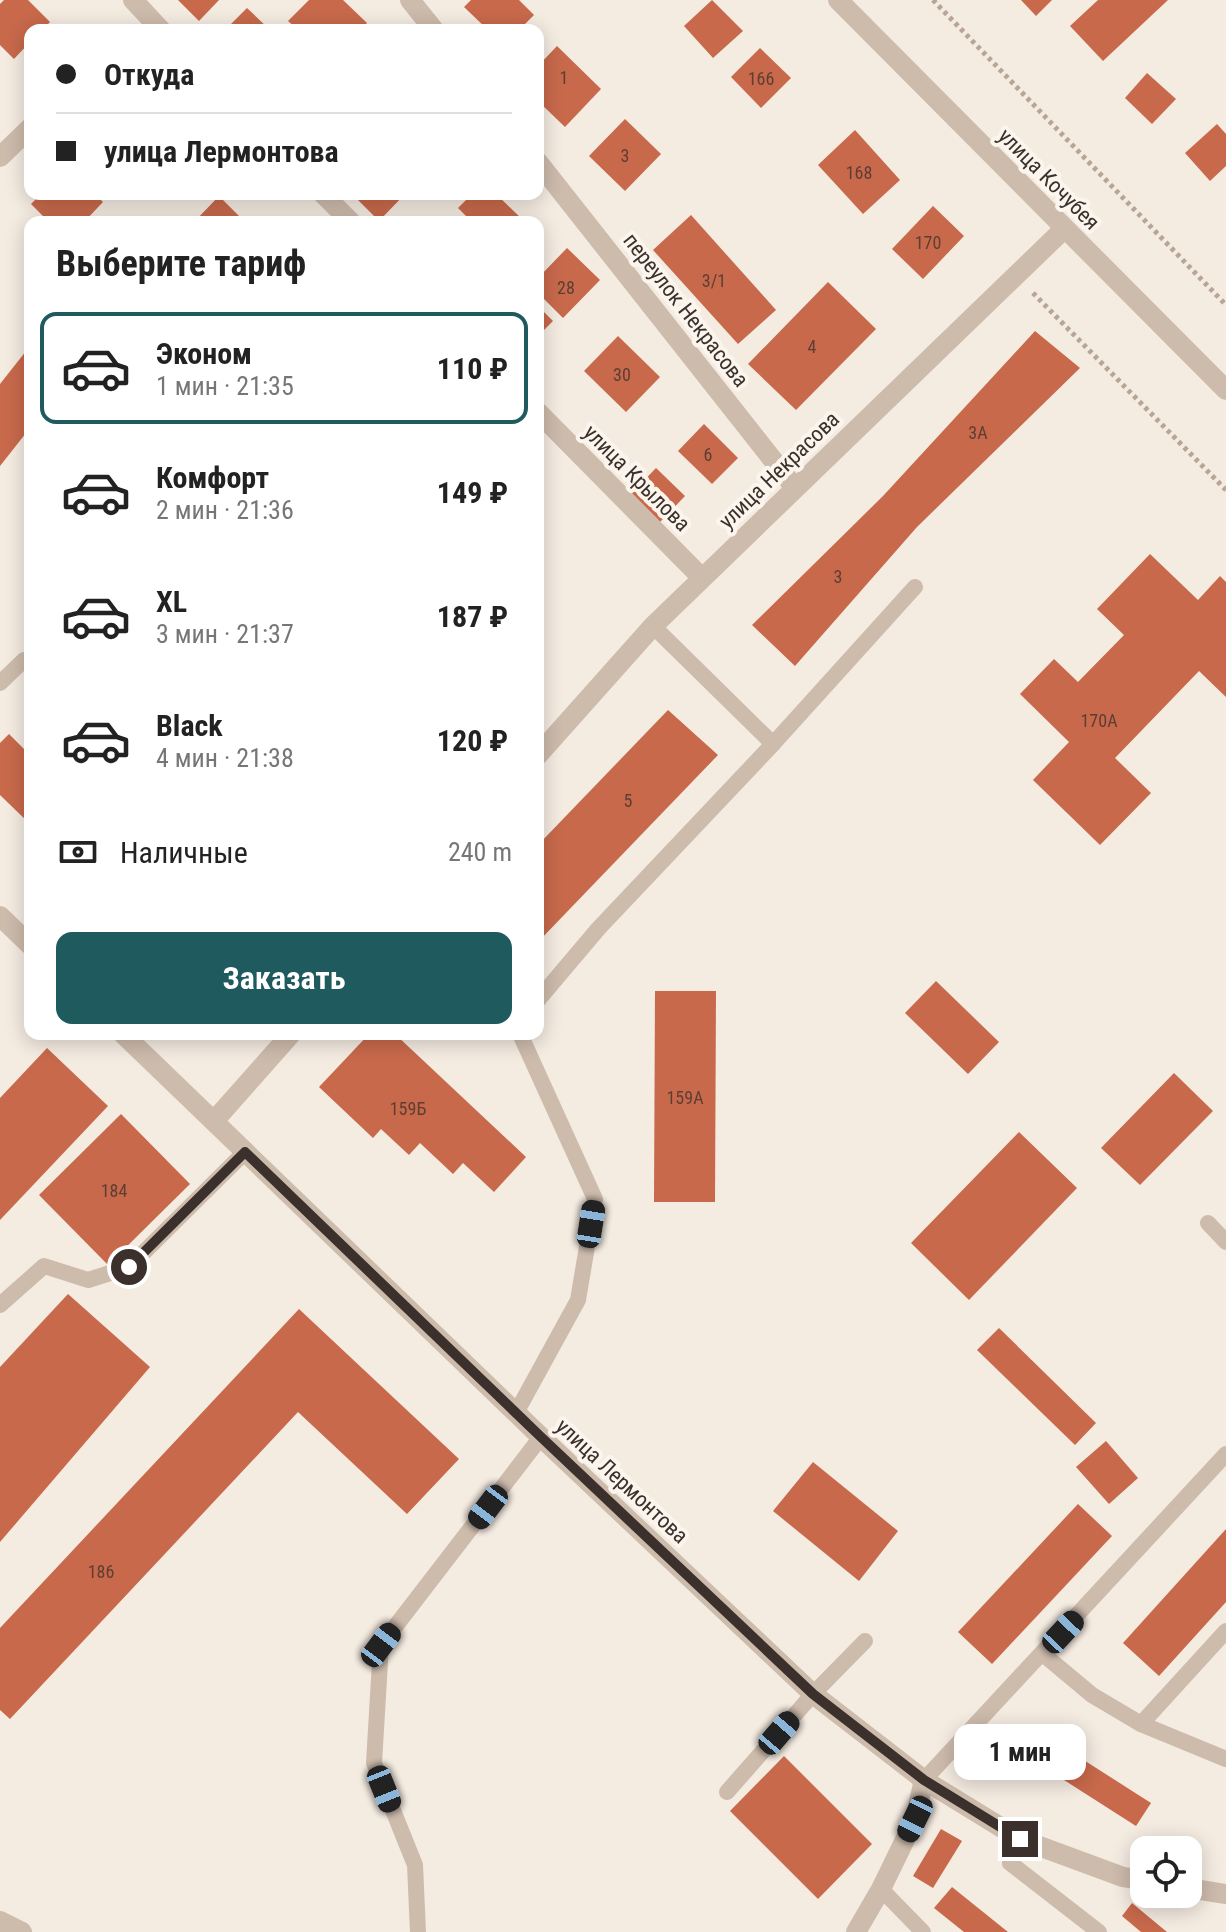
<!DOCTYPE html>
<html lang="ru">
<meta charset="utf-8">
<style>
body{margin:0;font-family:"Roboto Condensed",sans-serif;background:#f6f6f6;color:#222;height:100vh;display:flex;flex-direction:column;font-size:30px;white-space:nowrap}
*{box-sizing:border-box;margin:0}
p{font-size:26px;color:#767676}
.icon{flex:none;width:44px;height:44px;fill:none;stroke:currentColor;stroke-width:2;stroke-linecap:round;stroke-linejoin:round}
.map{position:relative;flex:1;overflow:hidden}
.details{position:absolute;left:24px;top:216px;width:520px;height:824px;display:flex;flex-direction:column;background:#fff;border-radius:16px;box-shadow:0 4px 20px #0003}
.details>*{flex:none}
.banner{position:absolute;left:24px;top:24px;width:520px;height:176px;border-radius:16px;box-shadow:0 4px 20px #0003;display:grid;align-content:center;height:176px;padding:0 32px;background:#fff}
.fabs{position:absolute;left:1130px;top:1836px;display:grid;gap:16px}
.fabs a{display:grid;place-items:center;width:72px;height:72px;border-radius:16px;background:#fff;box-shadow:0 4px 20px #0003;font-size:40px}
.end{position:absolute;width:36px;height:36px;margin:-18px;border:10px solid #3b302b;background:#fff;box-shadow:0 0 0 4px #fff}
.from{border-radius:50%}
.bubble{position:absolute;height:56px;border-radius:16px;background:#fff;box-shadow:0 4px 20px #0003;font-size:26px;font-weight:700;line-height:56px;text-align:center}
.car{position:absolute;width:24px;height:48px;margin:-24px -12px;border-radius:10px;box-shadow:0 0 6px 2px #0007;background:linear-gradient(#222 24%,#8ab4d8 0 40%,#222 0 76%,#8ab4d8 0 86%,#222 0)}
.banner b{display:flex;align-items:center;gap:28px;height:76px;font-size:30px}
.banner b+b{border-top:2px solid #e0e0e0}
.banner i{width:20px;height:20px;background:#222}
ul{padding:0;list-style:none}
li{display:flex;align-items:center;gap:24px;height:112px;margin:0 16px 12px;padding:0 16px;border:4px solid transparent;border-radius:16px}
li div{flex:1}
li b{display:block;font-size:30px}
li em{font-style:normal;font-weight:700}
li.selected{border-color:#1f5a5e}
li>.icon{width:72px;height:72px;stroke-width:1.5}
h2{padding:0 32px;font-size:36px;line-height:96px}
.pay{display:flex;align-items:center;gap:20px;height:88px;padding:0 32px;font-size:30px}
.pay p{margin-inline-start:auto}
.cta{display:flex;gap:16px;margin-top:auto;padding:16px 32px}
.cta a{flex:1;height:92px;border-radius:16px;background:#1f5a5e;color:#fff;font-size:32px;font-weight:700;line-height:92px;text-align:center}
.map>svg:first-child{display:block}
</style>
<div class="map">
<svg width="1226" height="1932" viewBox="0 0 1226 1932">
<rect width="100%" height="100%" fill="#f4ebe1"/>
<!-- building -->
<g fill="#c8694b">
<polygon points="4,0 28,0 50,22 42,30 30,30 30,42 14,59 0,45 0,4"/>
<polygon points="178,0 219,0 199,21"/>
<polygon points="309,0 343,0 367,23 360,30 298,30 288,21"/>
<polygon points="471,0 519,0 534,15 519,30 488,30 464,7"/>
<polygon points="712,0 743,31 713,58 684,26"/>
<polygon points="1021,0 1052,0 1036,16"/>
<polygon points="1098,0 1168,0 1103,61 1070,26"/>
<polygon points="247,8 270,30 225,30"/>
<polygon points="557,46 601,89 565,127 538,101 538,66"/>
<polygon points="760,48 791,78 761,108 731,77"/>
<polygon points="1147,73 1176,99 1152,124 1125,98"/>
<polygon points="625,119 661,154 625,191 589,156"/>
<polygon points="1217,124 1226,134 1226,166 1210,181 1185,153"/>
<polygon points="855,130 900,180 863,214 818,165"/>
<polygon points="41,194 95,194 103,202 84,222 49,222 31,204"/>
<polygon points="352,194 405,194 379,221"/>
<polygon points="472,194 496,194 525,222 472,222 458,208"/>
<polygon points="219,196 245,222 194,222"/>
<polygon points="933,206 964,236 923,279 892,249"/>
<polygon points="691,215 776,310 738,344 653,250"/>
<polygon points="567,248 600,280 563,318 538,293 538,278"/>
<polygon points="828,282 876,329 796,410 748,364"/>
<polygon points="538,306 553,321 538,336"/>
<polygon points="1035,331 1080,368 917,527 795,666 752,625 883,496"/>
<polygon points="618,336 660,377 626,412 584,371"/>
<polygon points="30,346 30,428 0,466 0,384"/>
<polygon points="704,424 738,458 712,484 678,451"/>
<polygon points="656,468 685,496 660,522 631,494"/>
<polygon points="1150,554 1198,600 1220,576 1226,582 1226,697 1199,671 1115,758 1151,793 1100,845 1033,780 1069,742 1020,694 1054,659 1078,682 1124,635 1097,609"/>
<polygon points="668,710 718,755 538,942 538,845"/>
<polygon points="9,734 30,755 30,824 0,795 0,743"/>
<polygon points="936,981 999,1042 968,1074 905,1013"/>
<polygon points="655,991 716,991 715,1202 654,1202"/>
<polygon points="369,1034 395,1034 526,1157 494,1192 463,1163 453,1174 420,1143 409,1155 381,1129 373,1138 319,1087"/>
<polygon points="47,1048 108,1106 0,1220 0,1098"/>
<polygon points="1174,1073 1213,1111 1140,1185 1101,1148"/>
<polygon points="121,1114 190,1184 108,1265 39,1195"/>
<polygon points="1019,1132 1077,1188 969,1300 911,1243"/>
<polygon points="68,1294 150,1367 0,1542 0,1367"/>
<polygon points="299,1309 459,1459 407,1514 298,1412 10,1719 0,1710 0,1628"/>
<polygon points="999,1328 1096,1423 1075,1445 977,1350"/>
<polygon points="1106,1441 1138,1478 1109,1504 1076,1467"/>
<polygon points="813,1462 898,1531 859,1581 773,1511"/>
<polygon points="1078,1504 1112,1536 992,1664 958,1632"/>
<polygon points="1226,1529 1226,1602 1159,1676 1123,1643"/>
<polygon points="1032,1727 1151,1803 1136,1826 1017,1750"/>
<polygon points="784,1756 872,1844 818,1899 730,1811"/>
<polygon points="941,1829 962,1841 933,1888 913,1876"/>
<polygon points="952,1887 1008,1932 964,1932 934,1908"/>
<polygon points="1132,1903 1167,1932 1141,1932 1122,1916"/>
</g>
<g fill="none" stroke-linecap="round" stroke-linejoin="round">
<!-- path -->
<g stroke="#b9a596" stroke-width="5" stroke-dasharray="4 4" stroke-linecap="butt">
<polyline points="933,0 1226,305"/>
<polyline points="1033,293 1226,490"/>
</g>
<!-- service -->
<g stroke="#cdbbac" stroke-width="16">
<polyline points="0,683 24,660 30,666"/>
<polyline points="773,744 915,587"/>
<polyline points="538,1000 598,929 773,744 653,626"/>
<polyline points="1208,1223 1226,1242"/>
<polyline points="0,1305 44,1266 88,1280 129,1267 245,1152"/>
<polyline points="516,1413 578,1300 595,1199 520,1034"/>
<polyline points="1043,1654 1092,1695 1141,1724 1226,1759"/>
<polyline points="1141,1724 1226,1631"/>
<polyline points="924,1780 1226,1454"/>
<polyline points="727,1792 813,1694 865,1641"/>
<polyline points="1020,1839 1010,1863 1099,1932"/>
<polyline points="881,1889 923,1932"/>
<polyline points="418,1932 415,1865 374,1763 381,1645 541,1437"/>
</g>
<!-- minor -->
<g stroke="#cdbbac" stroke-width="20">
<polyline points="133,0 161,30"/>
<polyline points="410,0 434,30"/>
<polyline points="0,157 30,128"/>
<polyline points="538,162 795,488"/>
<polyline points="323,194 351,222"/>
<polyline points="538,412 702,578"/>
<polyline points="538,755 653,626 1064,229"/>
<polyline points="214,1121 291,1034"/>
<polyline points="0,1921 22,1932"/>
<polyline points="856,1932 881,1889 915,1819 924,1780"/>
</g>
<!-- tertiary -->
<g stroke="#cdbbac" stroke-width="20">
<polyline points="838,0 1226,390"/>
<polyline points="0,916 30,945"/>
<polyline points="123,1034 541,1437 813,1694 924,1780 1020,1839 1123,1877 1144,1880"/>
<polyline points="1188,1888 1226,1894"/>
</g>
</g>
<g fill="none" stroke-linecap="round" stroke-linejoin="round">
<!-- route -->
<polyline stroke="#3b302b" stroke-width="10" points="129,1267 245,1152 541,1437 813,1694 924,1780 1020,1839"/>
</g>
<g text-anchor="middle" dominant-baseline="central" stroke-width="8" stroke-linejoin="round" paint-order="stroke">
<!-- number labels -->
<g font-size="18" fill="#5e3e33">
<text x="564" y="77">1</text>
<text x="761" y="78">166</text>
<text x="625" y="155">3</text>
<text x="859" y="172">168</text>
<text x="928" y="242">170</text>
<text x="714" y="280">3/1</text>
<text x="566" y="287">28</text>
<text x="812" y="346">4</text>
<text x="622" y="374">30</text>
<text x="978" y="432">3А</text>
<text x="708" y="454">6</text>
<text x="838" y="576">3</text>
<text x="1099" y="720">170А</text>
<text x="628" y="800">5</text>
<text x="685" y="1097">159А</text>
<text x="408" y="1108">159Б</text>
<text x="114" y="1190">184</text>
<text x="101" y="1571">186</text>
</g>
<!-- street labels -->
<g font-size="22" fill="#3b302b" stroke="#fbf5ee">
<text transform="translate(1049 179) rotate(45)">улица Кочубея</text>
<text transform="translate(686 310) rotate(52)">переулок Некрасова</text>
<text transform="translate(779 470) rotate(-44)">улица Некрасова</text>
<text transform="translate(637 478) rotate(45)">улица Крылова</text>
<text transform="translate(622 1481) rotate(43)">улица Лермонтова</text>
</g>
</g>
</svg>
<div class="fabs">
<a><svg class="icon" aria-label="locate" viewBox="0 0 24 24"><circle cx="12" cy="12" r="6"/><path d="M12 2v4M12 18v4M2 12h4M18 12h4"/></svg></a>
</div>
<i class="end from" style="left:129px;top:1267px"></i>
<i class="end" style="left:1020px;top:1839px"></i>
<div class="bubble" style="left:954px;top:1724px;width:132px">1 мин</div>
<i class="car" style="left:591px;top:1224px;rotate:9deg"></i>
<i class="car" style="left:488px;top:1507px;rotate:217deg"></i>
<i class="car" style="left:1063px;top:1632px;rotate:43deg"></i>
<i class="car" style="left:381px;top:1645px;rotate:37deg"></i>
<i class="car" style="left:779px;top:1733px;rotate:41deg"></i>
<i class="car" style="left:384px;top:1789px;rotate:158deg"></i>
<i class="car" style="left:915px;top:1819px;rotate:206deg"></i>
<div class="banner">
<b><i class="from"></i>Откуда</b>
<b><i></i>улица Лермонтова</b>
</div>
<section class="details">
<h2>Выберите тариф</h2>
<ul>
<li class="selected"><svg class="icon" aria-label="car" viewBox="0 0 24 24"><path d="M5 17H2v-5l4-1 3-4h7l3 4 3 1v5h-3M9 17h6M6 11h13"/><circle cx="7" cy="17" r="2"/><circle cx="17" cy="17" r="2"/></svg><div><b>Эконом</b><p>1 мин · 21:35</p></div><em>110 ₽</em></li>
<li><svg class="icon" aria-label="car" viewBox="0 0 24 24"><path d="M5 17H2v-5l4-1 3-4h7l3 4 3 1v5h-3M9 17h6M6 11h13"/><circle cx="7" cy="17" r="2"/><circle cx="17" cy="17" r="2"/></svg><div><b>Комфорт</b><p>2 мин · 21:36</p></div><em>149 ₽</em></li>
<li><svg class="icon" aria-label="car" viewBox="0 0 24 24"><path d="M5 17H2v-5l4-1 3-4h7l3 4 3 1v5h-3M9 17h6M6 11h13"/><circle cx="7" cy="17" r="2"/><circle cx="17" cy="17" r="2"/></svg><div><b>XL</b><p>3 мин · 21:37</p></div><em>187 ₽</em></li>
<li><svg class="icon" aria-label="car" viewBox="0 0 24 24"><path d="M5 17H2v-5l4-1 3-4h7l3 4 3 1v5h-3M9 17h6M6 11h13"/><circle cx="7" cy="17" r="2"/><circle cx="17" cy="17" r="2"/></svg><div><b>Black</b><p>4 мин · 21:38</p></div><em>120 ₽</em></li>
</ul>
<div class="pay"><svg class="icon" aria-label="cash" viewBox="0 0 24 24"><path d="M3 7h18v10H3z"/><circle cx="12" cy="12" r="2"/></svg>Наличные<p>240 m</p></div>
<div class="cta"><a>Заказать</a></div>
</section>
</div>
